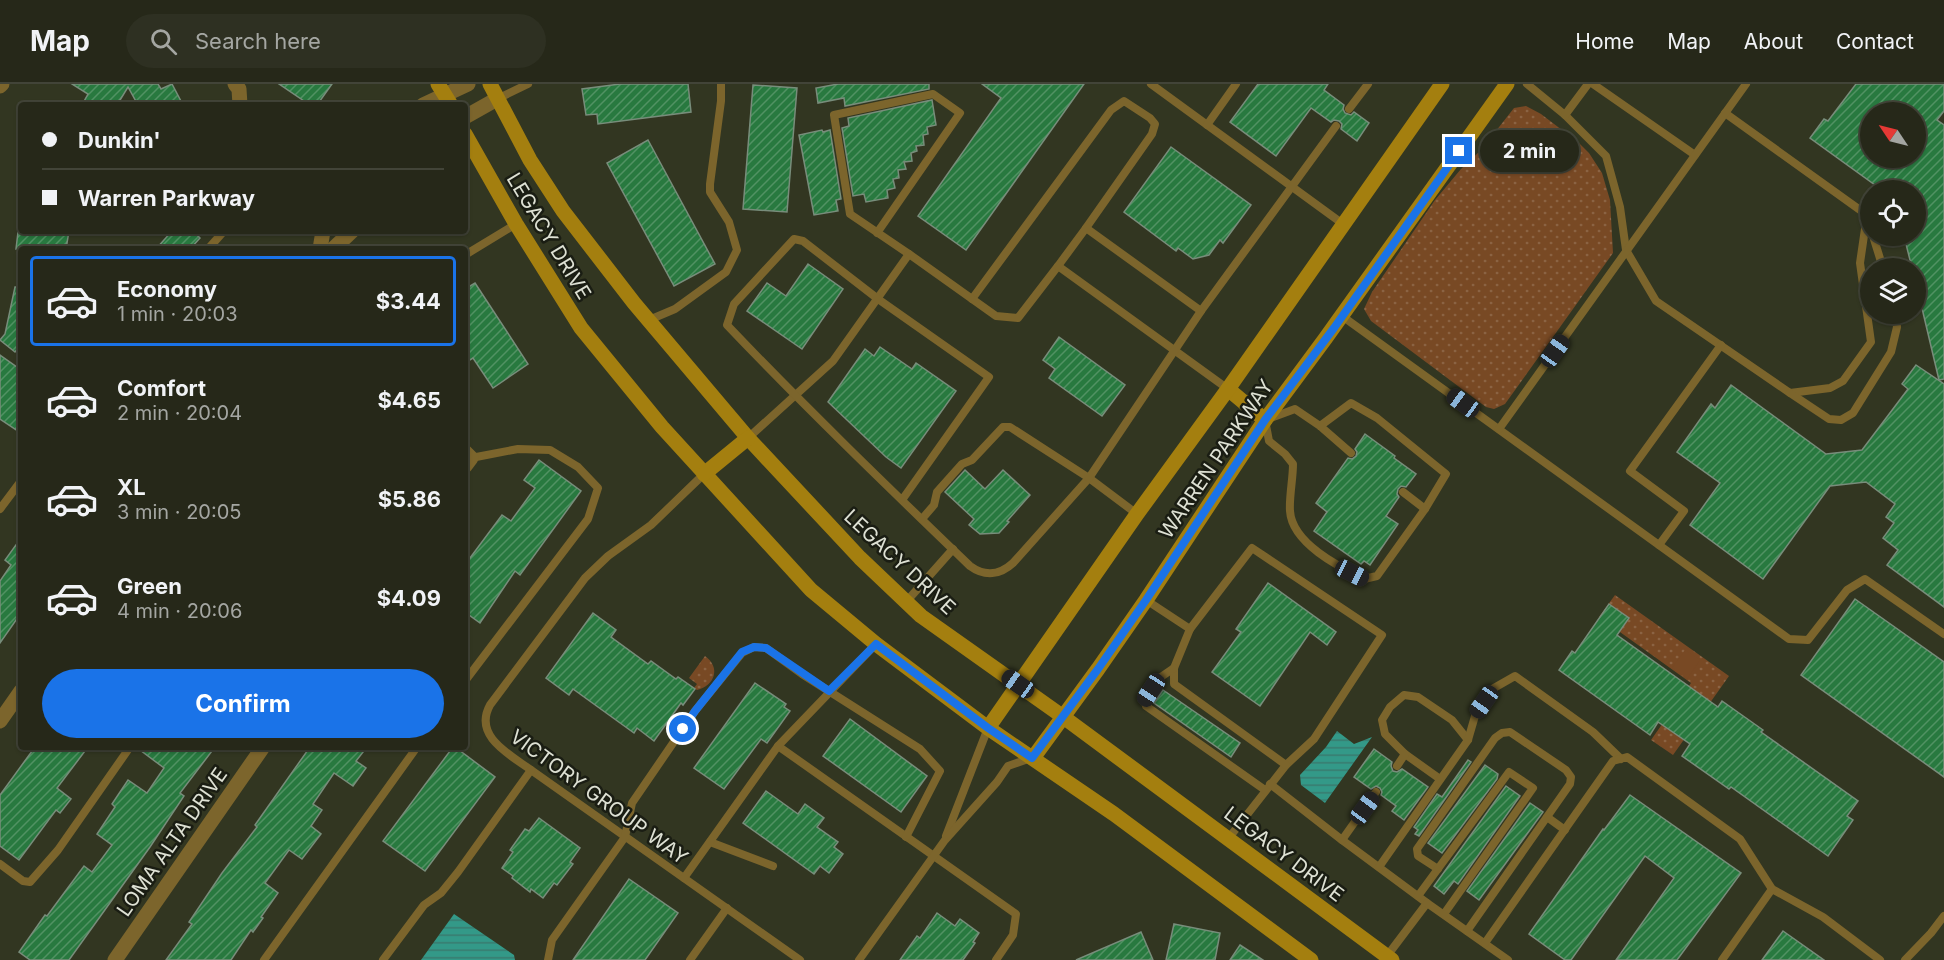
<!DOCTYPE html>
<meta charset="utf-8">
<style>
body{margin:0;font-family:Inter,sans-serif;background:#2e3022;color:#f1f3f6;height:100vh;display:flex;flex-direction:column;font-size:22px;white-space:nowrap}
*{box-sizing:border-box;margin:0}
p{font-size:20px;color:#a4a6a2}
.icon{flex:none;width:33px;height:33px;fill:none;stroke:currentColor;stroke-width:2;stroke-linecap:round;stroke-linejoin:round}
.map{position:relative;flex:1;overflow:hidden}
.details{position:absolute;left:18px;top:162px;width:450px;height:504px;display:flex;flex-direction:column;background:#262819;border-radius:6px;box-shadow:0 2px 4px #0004,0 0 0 2px #424438}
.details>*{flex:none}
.guide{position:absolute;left:18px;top:18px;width:450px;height:132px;border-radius:6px;box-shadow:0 2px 4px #0004,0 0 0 2px #424438;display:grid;align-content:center;height:132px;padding:0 24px;background:#262819}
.needle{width:39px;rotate:305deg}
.tools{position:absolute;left:1860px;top:18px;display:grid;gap:12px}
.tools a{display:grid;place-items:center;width:66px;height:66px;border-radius:50%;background:#262819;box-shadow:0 2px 4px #0004,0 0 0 2px #424438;font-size:30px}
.end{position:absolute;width:27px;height:27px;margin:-14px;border:8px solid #1a73e8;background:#fff;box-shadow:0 0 0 3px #fff}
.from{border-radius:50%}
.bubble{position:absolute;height:42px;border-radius:21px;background:#262819;box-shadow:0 2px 4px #0004,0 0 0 2px #424438;font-size:20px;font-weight:700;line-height:42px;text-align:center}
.car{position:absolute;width:18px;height:36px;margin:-18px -9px;border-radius:8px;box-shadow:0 0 4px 2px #0007;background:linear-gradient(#222 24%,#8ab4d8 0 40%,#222 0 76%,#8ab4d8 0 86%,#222 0)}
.guide b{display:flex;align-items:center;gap:21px;height:57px;font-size:22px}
.guide b+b{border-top:2px solid #424438}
.guide i{width:15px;height:15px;background:#f1f3f6}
ul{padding:10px 0 0;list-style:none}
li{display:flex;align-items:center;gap:18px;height:90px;margin:0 12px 9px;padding:0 12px;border:3px solid transparent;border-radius:6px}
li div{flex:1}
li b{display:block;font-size:22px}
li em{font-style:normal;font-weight:700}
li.current{border-color:#1a73e8}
li>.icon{width:54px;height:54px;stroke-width:1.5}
.cta{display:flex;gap:12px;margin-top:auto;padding:12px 24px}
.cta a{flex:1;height:69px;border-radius:36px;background:#1a73e8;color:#fff;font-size:24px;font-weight:700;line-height:69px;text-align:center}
header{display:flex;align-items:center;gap:36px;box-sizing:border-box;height:84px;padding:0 30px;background:#262819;border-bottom:2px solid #424438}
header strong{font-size:28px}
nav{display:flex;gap:33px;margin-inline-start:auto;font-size:21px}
.search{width:420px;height:54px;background:#2e3022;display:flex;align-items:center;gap:15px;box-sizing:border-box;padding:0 21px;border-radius:33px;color:#a4a6a2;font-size:22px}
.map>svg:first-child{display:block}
</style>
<header>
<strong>Map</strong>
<div class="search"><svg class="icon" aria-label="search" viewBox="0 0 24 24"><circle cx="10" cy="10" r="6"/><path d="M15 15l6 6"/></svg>Search here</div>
<nav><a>Home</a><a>Map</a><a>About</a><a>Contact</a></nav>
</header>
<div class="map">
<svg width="1944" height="876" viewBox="0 0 1944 876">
<defs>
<pattern id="grass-dots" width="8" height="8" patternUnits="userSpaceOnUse" patternTransform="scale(1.5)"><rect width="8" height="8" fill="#784924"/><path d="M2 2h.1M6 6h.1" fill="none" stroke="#8b6343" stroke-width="1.8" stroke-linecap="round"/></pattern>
<pattern id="water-rules" width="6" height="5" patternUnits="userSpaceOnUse" patternTransform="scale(1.5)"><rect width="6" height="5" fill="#398"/><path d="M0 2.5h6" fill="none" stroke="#397b6f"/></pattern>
<pattern id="building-hatch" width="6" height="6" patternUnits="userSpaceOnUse" patternTransform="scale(1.5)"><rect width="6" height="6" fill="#28793f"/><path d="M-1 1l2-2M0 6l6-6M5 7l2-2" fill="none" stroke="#519263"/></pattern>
</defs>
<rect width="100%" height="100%" fill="#323621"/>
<!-- grass -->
<g fill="url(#grass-dots)">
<polygon points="1526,22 1541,30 1579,59 1589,69 1602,89 1610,116 1613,169 1505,320 1494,325 1486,323 1371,237 1364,225 1372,208 1435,116 1461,85 1481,66 1514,24"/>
<polygon points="1615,511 1729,592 1673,671 1651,656 1691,599 1599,533"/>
<path d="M705 572C721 583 715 602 697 606L694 604 697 600 689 594Z"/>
</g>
<!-- garden -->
<polygon fill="#784924" points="1685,566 1700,576 1687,595 1672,584"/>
<!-- water -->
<g fill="url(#water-rules)">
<polygon points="1337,647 1354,660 1372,653 1325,719 1301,701 1300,691 1326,663"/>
<polygon points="454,830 514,871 515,876 421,876"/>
</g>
<!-- building -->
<g fill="url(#building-hatch)" stroke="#788d7b" stroke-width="1.5" fill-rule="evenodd">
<polygon points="72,0 158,0 161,5 172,0 183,21 138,21 128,3 117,21 82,21 88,10"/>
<polygon points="279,0 332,0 317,21 310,21"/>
<polygon points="620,0 688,0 691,28 598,40 597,30 586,31 582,5"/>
<polygon points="838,0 929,0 929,5 845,22 844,14 818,19 816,4"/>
<polygon points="982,0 1084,0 966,166 918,132 1001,14"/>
<polygon points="1258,0 1328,0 1324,6 1344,21 1343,25 1345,29 1351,31 1354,28 1369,39 1357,57 1341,45 1342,40 1339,37 1334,36 1331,38 1311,24 1276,72 1230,38"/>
<path d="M1856 0H1944V27L1937 36 1944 41V295L1939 296 1921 220 1916 221V184H1912L1904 152H1916V106H1882L1810 54 1824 35 1828 37ZM1870 28H1916V74H1870Z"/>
<polygon points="753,1 797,4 787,128 743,125"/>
<polygon points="932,16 936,41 927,43 928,50 923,51 924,61 916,62 917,67 911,69 912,77 904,78 906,85 898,86 899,94 893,95 895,104 887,106 888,114 866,118 864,110 853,112 842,44 849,42 848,34"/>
<polygon points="822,46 823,48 830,46 841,115 836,116 838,127 814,131 799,51"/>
<polygon points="648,56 715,180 674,202 607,79"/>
<polygon points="1171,63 1251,121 1223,159 1220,156 1209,171 1193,175 1178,164 1176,167 1124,128"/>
<polygon points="39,147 69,147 66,165 16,165 18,148 38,151"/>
<polygon points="172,147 193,147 200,154 190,165 156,165"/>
<polygon points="808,180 843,205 802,265 747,227 767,199 786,212"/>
<polygon points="475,199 528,280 493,304 473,274 465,279 465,205"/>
<polygon points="15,203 21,203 21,261 15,268 0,256 5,250"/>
<polygon points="1059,253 1125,301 1102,332 1049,294 1055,285 1043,276"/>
<polygon points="880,263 912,285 916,279 956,307 901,384 886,373 828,318 865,265 874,272"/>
<polygon points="0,271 21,286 21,349 0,335"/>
<polygon points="1916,281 1944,300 1944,523 1887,481 1898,466 1883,454 1894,439 1886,433 1895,420 1866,398 1830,402 1763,495 1690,441 1720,399 1677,368 1711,320 1715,324 1731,301 1826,370 1862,366 1908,305 1902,300"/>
<polygon points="1365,350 1395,372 1394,374 1416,390 1406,403 1401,402 1398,405 1397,410 1399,413 1386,432 1398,440 1370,481 1364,477 1361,480 1314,447 1327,428 1316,419 1348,374 1352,375 1356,372 1357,368 1355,365"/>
<polygon points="539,376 581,407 520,491 515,487 480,539 465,528 465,471 470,474 502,431 511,437 535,404 524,396"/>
<polygon points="965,386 985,405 1003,386 1030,411 1007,437 1009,438 999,449 980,450 969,441 974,435 945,408"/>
<polygon points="21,454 21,529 0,559 0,497 11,481 5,476"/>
<polygon points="1268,499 1336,548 1327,561 1310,548 1260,622 1212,588 1241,548 1236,545"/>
<polygon points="1855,515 1944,578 1944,693 1801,591"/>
<polygon points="1609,520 1629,534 1617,551 1718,623 1722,617 1763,646 1761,648 1858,717 1847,732 1853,736 1828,772 1731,703 1729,705 1682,672 1690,660 1658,638 1650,651 1559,586 1572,567 1575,569"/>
<polygon points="593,529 616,546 611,553 648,580 651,577 676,595 678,593 695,605 683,621 681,619 654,657 637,644 634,649 573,605 569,611 546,594"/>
<polygon points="755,599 786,620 784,623 790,627 767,659 761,655 724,705 694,684"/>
<polygon points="1163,606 1240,659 1231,673 1154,619"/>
<polygon points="850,635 927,692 901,728 823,672"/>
<polygon points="35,663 88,663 57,704 71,715 60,729 56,726 19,776 0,762 0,711"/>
<polygon points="136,663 215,663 180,709 184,712 150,763 69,876 30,876 19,868 45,831 47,832 84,782 92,788 112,761 97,750 115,723 112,720 128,696 147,709 164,684"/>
<polygon points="310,663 367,663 356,677 366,684 353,702 334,689 313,720 322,726 311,742 321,750 302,775 289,766 265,799 278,809 261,833 263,834 253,848 251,846 231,876 166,876 192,840 189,838 222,789 257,743 255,741"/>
<polygon points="453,663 455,663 495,693 425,787 383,757"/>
<polygon points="1374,665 1392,678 1391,682 1393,687 1397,688 1402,685 1428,703 1404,736 1392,727 1396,722 1381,711 1382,708 1380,704 1376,702 1371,705 1354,693"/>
<polygon points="1468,676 1471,678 1419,752 1415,750 1418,746 1414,743 1437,710 1442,713"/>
<polygon points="1485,681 1498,690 1497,695 1442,769 1428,759"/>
<polygon points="1506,702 1520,712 1458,800 1454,797 1444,810 1434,802"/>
<polygon points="766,707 798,730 805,720 824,734 817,743 838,758 834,763 843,770 829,789 820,782 814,790 743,739"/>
<polygon points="1630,711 1741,789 1677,876 1616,876 1674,794 1645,772 1571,876 1565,876 1529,850 1603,745 1604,746"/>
<polygon points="1530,719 1543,728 1479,816 1467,807"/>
<polygon points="539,734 580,764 570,778 573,780 557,801 554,799 543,814 531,805 530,808 512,794 513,792 502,784 513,768 510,766 525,745 529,747"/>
<polygon points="629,795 678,829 645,876 573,876"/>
<polygon points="937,829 955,842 960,835 979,849 973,858 975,859 963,876 900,876 917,852 920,854"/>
<polygon points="1174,840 1220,849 1215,876 1166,876"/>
<polygon points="1783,847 1824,876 1762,876"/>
<polygon points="1141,848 1153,876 1076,876"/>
<polygon points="1240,861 1263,876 1230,876"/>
</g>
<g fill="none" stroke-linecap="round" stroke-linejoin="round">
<!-- service -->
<g stroke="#7c652c" stroke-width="8">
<polyline points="1151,0 1343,140"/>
<polyline points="1527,0 1565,31 1606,72 1620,123 1626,166 1656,217 1790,309 1830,304 1843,297 1871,258 1860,179 1867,131 1725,29"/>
<polyline points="1593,0 1695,71"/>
<polyline points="497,15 528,0"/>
<polyline points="1349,25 1368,0"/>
<polyline points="1565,31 1588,0"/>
<polyline points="1207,41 1236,0"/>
<polyline points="877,149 960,29 933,10 834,31 850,130 909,170"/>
<polyline points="1873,152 1883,184"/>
<polyline points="208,165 224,147"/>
<polyline points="465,171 516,140"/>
<polyline points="465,192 465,193"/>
<polyline points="972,215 1111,26 1124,17 1150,34 1155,40 1152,50 1086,144"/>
<polyline points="1201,227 1336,42"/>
<polyline points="1342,232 1789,555 1808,556 1847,506 1865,495 1944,550"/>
<polyline points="649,236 675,225 726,188 737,166 729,138 710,108 710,100 721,17 721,0"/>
<polyline points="1790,309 1829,335 1841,336 1853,329 1891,268 1897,243 1895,230"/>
<path d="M1320 342 1351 319 1377 334 1446 390 1425 425 1377 492 1364 495C1339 483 1292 459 1290 427 1289 413 1293 395 1293 380L1285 370 1269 357 1265 336 1295 325 1320 342 1351 369"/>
<polyline points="1499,345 1746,0"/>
<polyline points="748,354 833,277 909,170 996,232 1018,234 1058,182 1228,305"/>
<path d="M704 390 651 441 608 472 585 494 490 621C473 652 509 670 531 686L800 876"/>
<polyline points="1403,408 1425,425"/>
<path d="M902 416 989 293 878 215 803 157 794 155 734 220 727 241C806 324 888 403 970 482 985 493 1000 491 1013 479L1089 394 1137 430"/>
<polyline points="0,425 21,397"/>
<polyline points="922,435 934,421 937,408 962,380 972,376 1003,343 1010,343 1089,394 1201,227 1086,144 1058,182"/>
<polyline points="1659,461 1684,427 1630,387 1721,261"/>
<polyline points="1146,516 1190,545 1252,464 1382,551 1314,655 1286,681 1228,755"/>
<polyline points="906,518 953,465"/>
<polyline points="1190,545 1174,584 1174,600 1286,681"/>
<polyline points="1174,584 1158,595 1145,616 1146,622 1265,706"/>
<polyline points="465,597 588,435 598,404 578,383 550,366 518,365 471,374"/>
<polyline points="778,662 1016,830 1013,851 996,876"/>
<polyline points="1405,670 1440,695"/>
<polyline points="1397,682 1405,670 1385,650 1382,636 1390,623 1404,611 1418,613 1452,636 1468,656"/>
<polyline points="1270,700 1342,756 1427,819 1387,872"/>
<polyline points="1547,733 1565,746"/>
<polyline points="946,752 988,644"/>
<polyline points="1342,756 1376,708"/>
<polyline points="710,758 773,782"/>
<polyline points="0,780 23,797 30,798 58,766 130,663"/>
<polyline points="1379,783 1468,656 1475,632 1494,604 1515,592 1593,648 1621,675"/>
<polyline points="1438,785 1418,772 1417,765 1495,654 1502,649 1510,648 1566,686 1571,693 1570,700 1467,847"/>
<polyline points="684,794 778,662 876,560"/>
<polyline points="1418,812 1509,688 1533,704 1444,830"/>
<polyline points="1427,819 1508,876"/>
<polyline points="1485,859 1613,677 1627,673 1740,755 1772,805 1823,833 1880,876"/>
<polyline points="264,876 417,663"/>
<polyline points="383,876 424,821 441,809 458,788 531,686"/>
<polyline points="548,876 552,856 625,753 632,719 695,627 742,569 754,563 766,564 802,590 920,665 940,687 906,753"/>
<polyline points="690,876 727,824"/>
<polyline points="859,876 945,756 997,698 1008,682 1031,674"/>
<polyline points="1722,876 1772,805"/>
<polyline points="1905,876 1931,849 1944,832"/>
</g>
<!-- minor -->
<g stroke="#7c652c" stroke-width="15">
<polyline points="235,0 239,5 240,21"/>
<polyline points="0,2 2,0"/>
<polyline points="423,21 468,0"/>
<polyline points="465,33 497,15"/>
<polyline points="320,165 323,147"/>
<polyline points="333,165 352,147"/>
<polyline points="465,368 471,374 465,382"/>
<polyline points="0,637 21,607"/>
<polyline points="115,876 263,663"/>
</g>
<!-- secondary -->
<g stroke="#a47f0f" stroke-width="15">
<polyline points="438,0 451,21"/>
<polyline points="490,0 530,76 563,127 634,219 748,354 860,474 921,532 1062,632 1392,876"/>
<polyline points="465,50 516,140 581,244 662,343 811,506 876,560 988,644 1114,730 1311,876"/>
<polyline points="1228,305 1265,336"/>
<polyline points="704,390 748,354"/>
<polyline points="988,644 1137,430 1228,305 1442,0"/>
<polyline points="1033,674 1098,585 1146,516 1265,336 1325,255 1507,0"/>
</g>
</g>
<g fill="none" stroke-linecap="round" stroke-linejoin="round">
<!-- route -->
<polyline stroke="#1a73e8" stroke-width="8" points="683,645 695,627 742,568 754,563 766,564 829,607 876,560 988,644 1032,674 1098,585 1146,516 1265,336 1334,244 1459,67"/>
</g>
<g text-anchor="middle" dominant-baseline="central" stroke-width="5" stroke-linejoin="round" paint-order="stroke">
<!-- street labels -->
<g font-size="20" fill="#dee1d4" stroke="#1a1d13">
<text transform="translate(549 152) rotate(59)">LEGACY DRIVE</text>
<text transform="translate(1216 375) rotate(-56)">WARREN PARKWAY</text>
<text transform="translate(900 478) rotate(43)">LEGACY DRIVE</text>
<text transform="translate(599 713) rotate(36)">VICTORY GROUP WAY</text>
<text transform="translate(172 758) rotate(-55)">LOMA ALTA DRIVE</text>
<text transform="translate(1284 770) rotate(37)">LEGACY DRIVE</text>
</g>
</g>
</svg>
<div class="tools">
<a><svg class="needle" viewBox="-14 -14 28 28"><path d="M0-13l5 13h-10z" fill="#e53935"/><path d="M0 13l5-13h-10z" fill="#a4a6a2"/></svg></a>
<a><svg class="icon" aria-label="locate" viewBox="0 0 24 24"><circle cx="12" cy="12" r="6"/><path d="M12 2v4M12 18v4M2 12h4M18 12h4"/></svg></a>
<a><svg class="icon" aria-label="layers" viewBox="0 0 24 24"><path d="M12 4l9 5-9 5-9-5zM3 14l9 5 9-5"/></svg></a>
</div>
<i class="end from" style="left:683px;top:645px"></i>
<i class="end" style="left:1459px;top:67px"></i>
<div class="bubble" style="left:1480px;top:46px;width:99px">2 min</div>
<i class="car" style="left:1555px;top:267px;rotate:35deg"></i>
<i class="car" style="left:1463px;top:319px;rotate:306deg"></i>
<i class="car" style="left:1352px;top:489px;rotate:117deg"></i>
<i class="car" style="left:1018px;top:600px;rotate:305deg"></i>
<i class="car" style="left:1151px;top:606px;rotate:213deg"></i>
<i class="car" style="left:1484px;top:618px;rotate:215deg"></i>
<i class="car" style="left:1365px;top:724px;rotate:36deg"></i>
<div class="guide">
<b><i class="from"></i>Dunkin'</b>
<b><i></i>Warren Parkway</b>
</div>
<section class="details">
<ul>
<li class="current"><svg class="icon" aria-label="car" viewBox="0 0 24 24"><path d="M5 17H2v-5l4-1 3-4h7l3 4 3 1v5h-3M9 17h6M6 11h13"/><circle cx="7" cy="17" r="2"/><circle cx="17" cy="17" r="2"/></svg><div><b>Economy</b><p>1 min · 20:03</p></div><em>$3.44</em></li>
<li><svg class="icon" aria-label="car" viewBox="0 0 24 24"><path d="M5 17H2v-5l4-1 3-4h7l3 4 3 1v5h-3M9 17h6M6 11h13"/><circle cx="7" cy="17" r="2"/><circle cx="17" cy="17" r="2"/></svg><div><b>Comfort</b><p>2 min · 20:04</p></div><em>$4.65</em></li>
<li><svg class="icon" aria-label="car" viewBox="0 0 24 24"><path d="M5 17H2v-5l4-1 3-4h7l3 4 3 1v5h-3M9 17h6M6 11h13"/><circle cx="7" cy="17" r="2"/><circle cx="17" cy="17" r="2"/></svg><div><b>XL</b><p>3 min · 20:05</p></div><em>$5.86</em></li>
<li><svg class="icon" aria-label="car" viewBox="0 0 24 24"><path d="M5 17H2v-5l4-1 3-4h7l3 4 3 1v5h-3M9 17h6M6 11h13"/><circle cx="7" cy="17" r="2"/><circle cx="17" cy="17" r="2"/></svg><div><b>Green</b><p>4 min · 20:06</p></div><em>$4.09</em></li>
</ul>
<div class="cta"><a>Confirm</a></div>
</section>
</div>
